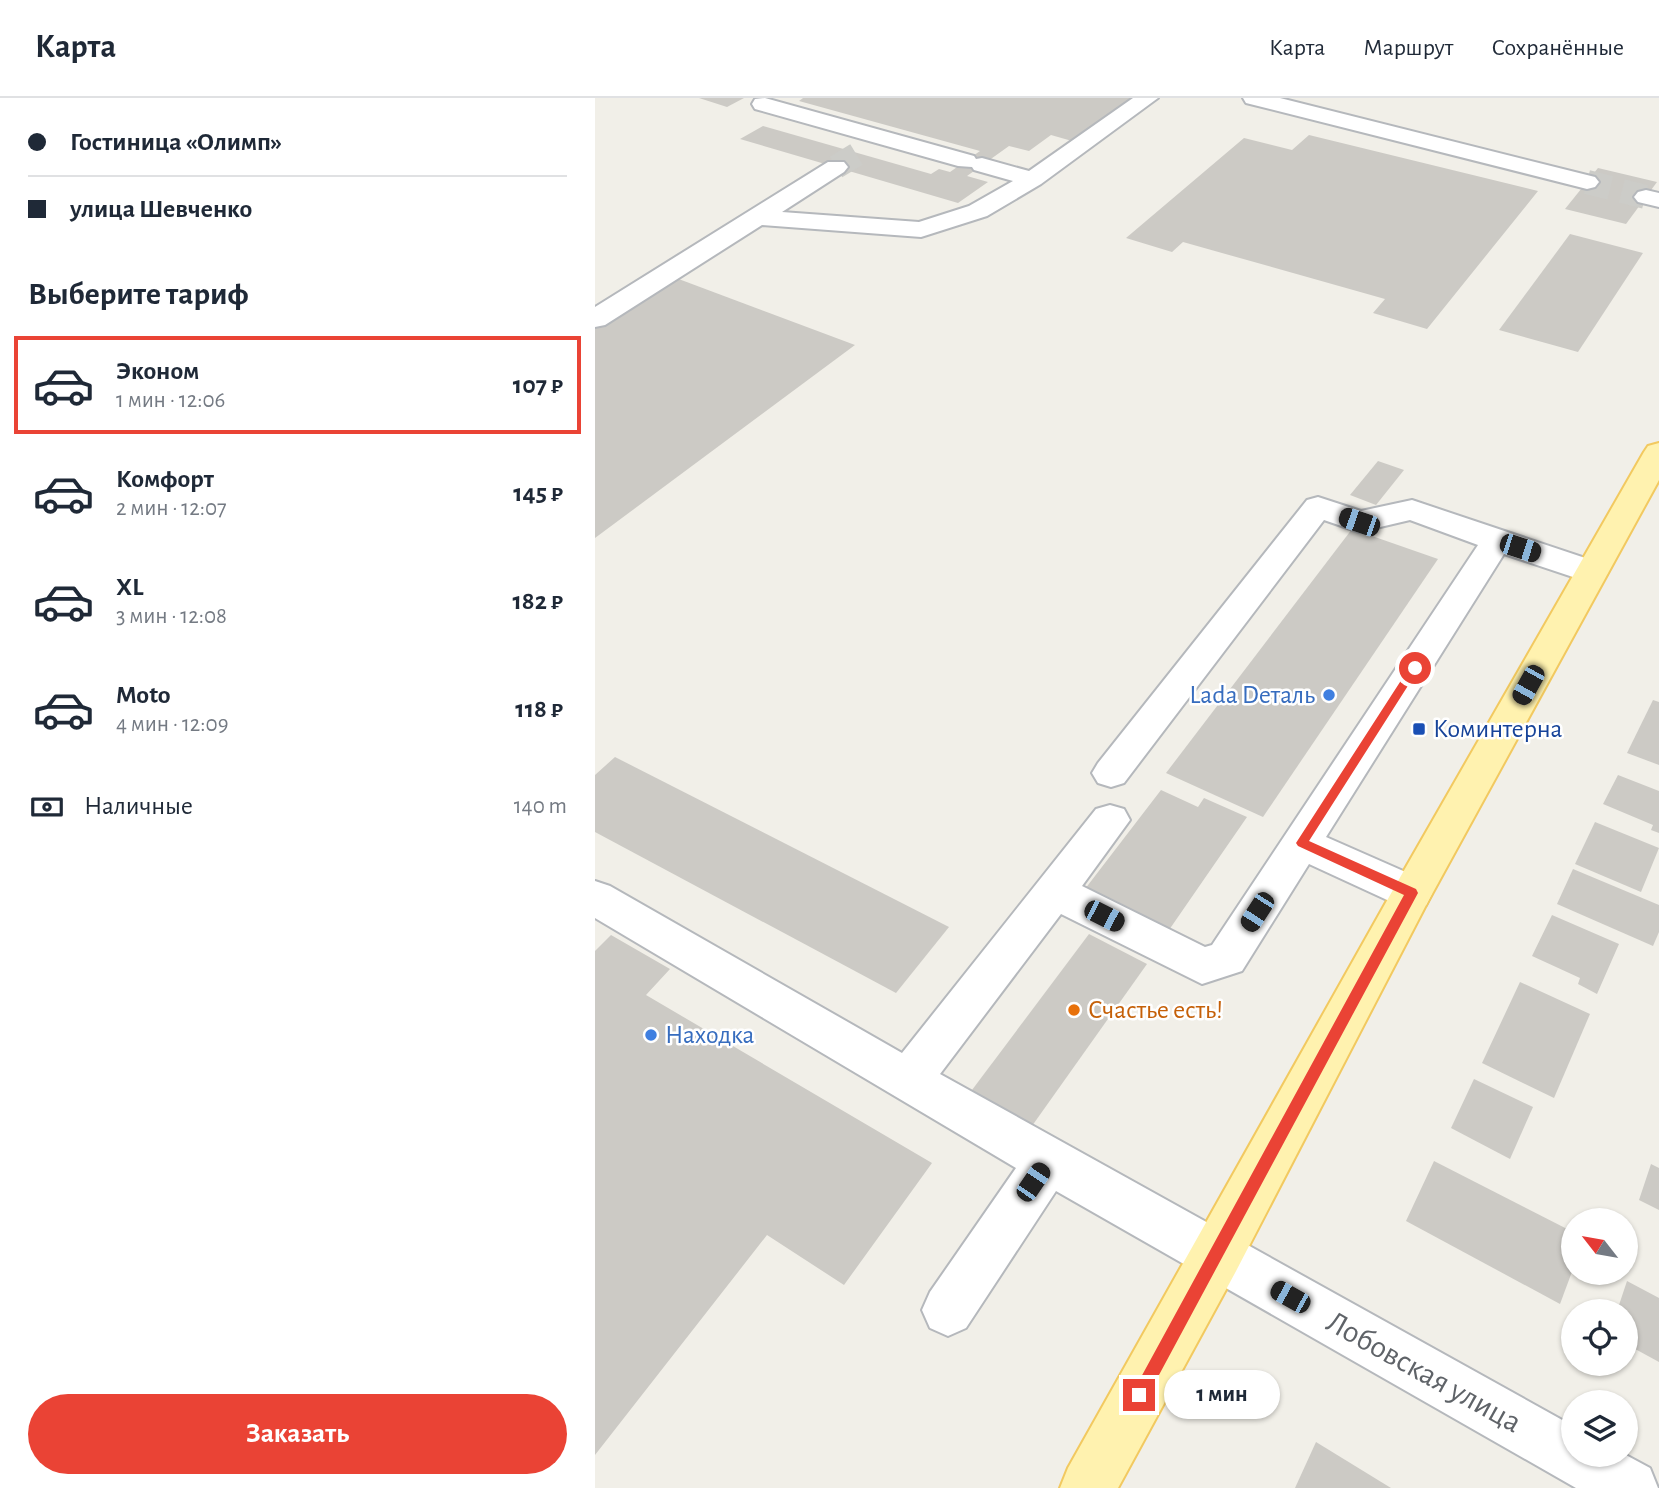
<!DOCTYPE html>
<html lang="ru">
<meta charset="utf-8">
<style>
body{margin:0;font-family:"Alegreya Sans",sans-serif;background:#f6f6f7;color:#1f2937;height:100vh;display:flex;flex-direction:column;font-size:26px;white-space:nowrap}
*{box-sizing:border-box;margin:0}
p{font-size:23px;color:#747a83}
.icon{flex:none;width:38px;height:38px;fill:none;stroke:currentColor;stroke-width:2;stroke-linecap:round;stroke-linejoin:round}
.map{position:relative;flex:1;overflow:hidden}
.details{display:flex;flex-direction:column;background:#fff;width:595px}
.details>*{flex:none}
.top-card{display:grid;align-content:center;height:154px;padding:0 28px;background:#fff}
.needle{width:46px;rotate:301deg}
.tools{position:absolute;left:966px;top:1110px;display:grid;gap:14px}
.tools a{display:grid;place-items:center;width:77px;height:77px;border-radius:50%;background:#fff;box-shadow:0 2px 5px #0004;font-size:35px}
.end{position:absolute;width:32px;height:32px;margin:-16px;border:9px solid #ea4335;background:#fff;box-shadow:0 0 0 4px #fff}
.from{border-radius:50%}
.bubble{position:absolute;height:49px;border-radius:24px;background:#fff;box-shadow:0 2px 5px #0004;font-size:23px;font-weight:700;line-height:49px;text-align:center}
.car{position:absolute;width:21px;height:42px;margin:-21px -10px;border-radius:9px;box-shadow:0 0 5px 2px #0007;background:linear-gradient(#222 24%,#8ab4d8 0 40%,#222 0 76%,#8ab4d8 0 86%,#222 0)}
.top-card b{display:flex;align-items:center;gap:24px;height:66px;font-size:26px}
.top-card b+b{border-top:2px solid #e0e1e3}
.top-card i{width:18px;height:18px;background:#1f2937}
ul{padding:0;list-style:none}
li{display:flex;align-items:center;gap:21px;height:98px;margin:0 14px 10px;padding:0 14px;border:4px solid transparent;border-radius:0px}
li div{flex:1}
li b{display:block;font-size:26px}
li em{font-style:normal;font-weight:700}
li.selected{border-color:#ea4335}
li>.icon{width:63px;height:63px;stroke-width:1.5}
h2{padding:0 28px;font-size:32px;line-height:84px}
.pay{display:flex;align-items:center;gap:18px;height:77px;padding:0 28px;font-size:26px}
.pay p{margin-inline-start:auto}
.primary-button{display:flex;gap:14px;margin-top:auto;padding:14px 28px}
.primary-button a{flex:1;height:80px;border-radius:42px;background:#ea4335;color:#fff;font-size:28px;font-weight:700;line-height:80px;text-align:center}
header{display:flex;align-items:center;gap:42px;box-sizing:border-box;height:98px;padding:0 35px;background:#fff;border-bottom:2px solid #e0e1e3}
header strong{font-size:33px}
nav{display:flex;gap:38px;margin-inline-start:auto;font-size:24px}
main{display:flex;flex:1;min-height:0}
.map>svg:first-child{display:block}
</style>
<header>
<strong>Карта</strong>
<nav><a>Карта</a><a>Маршрут</a><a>Сохранённые</a></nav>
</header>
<main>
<section class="details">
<div class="top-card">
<b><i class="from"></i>Гостиница «Олимп»</b>
<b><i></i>улица Шевченко</b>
</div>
<h2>Выберите тариф</h2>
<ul>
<li class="selected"><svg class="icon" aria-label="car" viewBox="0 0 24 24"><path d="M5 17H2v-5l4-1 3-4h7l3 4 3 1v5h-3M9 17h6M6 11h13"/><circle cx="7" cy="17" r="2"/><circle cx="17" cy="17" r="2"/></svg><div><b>Эконом</b><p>1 мин · 12:06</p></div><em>107 ₽</em></li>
<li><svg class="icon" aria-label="car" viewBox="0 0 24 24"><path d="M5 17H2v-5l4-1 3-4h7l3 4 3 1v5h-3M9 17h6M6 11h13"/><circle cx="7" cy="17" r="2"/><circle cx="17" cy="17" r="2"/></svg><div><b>Комфорт</b><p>2 мин · 12:07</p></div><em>145 ₽</em></li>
<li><svg class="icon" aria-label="car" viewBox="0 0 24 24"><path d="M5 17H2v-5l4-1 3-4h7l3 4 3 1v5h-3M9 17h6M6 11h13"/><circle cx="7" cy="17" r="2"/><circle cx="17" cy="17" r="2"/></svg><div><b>XL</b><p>3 мин · 12:08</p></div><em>182 ₽</em></li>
<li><svg class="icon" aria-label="car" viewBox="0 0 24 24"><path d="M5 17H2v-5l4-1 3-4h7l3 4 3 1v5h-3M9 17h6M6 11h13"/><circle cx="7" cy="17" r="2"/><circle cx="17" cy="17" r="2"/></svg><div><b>Moto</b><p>4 мин · 12:09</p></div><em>118 ₽</em></li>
</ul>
<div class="pay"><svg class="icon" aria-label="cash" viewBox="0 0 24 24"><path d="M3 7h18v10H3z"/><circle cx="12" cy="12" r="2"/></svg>Наличные<p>140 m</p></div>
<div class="primary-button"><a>Заказать</a></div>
</section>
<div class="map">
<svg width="1064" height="1390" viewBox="0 0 1064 1390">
<rect width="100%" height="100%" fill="#f1efe8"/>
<!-- building -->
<g fill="#cccac5">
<polygon points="104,0 149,0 132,9"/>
<polygon points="208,0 536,0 477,43 456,37 434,53 414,48 372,78 393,84 363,105 145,41 168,28 336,76 344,71 355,74 385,53 204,3"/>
<polygon points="714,37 943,93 832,231 778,215 790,201 588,144 577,154 531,140 649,40 697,52"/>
<polygon points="1003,70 1062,84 1031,126 970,111"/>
<polygon points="975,136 1048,155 983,254 904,232"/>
<polygon points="81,180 260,247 0,440 0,231"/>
<polygon points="783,363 809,372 781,407 755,397"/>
<polygon points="757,431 843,461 668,719 571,675"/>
<polygon points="1058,602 1064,604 1064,667 1032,655"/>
<polygon points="20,659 354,829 301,895 0,734 0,677"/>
<polygon points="1023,677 1064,693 1064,735 1056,732 1058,727 1008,706"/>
<polygon points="566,692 603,709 609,700 652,719 574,832 490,791"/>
<polygon points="1000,724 1064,750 1046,794 980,766"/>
<polygon points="978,771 1064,807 1064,834 1058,848 962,806"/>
<polygon points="957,817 1024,846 1002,896 983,886 985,880 937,858"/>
<polygon points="494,836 552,866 432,1035 371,1000"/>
<polygon points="16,837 75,871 51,897 337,1065 249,1187 172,1137 0,1357 0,853"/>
<polygon points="925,884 995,916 959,1000 887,965"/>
<polygon points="879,981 938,1009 915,1061 856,1030"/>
<polygon points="839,1063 978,1134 978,1171 965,1206 811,1123"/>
<polygon points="1056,1066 1064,1070 1064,1112 1044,1102"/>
<polygon points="1032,1183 1064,1200 1064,1264 1031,1246 1031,1213 1022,1213"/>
<polygon points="721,1344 796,1390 700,1390"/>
</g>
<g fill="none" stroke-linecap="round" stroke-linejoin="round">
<!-- minor-tunnel -->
<g stroke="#ccccc8" stroke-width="24" stroke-dasharray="24 12" stroke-linecap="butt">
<polyline points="241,69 264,55"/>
<polyline points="992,84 1051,99"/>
</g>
<defs>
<g id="minor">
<polygon points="170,0 379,58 381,61 387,60 434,73 538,0 563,0 446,86 392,118 326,139 167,127 10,227 0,229 0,209 233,64 249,64 253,69 249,74 187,114 324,124 374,108 418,83 379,72 377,69 363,68 160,11 157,6 160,1"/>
<polygon points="648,0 685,0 1000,79 1004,84 1000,89 992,91 651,5"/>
<polygon points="1051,92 1064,95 1064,109 1043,104 1039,99 1043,94"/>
<polygon points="723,399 766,413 817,402 1008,466 1013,474 1008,482 996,485 909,456 731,739 831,783 837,795 831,807 817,812 803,807 714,766 647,873 607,886 466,816 345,976 978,1328 978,1356 1029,1356 1055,1370 1063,1390 981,1390 461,1093 371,1230 353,1238 335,1230 327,1212 335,1194 421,1070 0,820 0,783 15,788 307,955 501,711 515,707 529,711 535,722 487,788 610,849 617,847 883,447 815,422 764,434 729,422 529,685 516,689 503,685 497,675 503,665 712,402"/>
</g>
<polygon id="major" points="1064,345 1064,382 831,807 640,1175 523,1390 465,1390 473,1370 803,783 1049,354 1053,348"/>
</defs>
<!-- minor casing -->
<use href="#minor" stroke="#b5b8bc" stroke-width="4"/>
<!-- major casing -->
<use href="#major" stroke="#f2c960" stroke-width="4"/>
<!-- minor -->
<use href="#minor" fill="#fff" fill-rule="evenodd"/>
<!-- major -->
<use href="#major" fill="#fff2af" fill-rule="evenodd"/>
</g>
<!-- route -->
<polygon fill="#ea4335" points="820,566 825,570 823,572 714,743 821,791 823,795 550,1303 544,1305 539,1303 537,1297 539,1292 809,797 703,748 701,745 816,567"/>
<!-- markers -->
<g fill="#3f7fe0" stroke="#fff" stroke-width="2.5">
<circle cx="734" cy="597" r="7"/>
<circle cx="56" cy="937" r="7"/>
</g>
<rect fill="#1a4fb4" stroke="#fff" stroke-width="2.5" x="817" y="624" width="14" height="14" rx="3.5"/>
<circle fill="#e8710a" stroke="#fff" stroke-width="2.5" cx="479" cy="912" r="7"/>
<g text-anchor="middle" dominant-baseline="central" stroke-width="5" stroke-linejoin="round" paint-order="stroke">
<!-- shop labels -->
<g font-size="26" fill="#366cbe" stroke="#fff" text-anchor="end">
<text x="720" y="597">Lada Dеталь</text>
<text x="70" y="937" text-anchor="start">Находка</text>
</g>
<!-- transit labels -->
<g font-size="26" fill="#164399" stroke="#fff" text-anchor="start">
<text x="838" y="631">Коминтерна</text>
</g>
<!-- food labels -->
<g font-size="26" fill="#c56008" stroke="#fff" text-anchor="start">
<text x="493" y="912">Счастье есть!</text>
</g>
<!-- near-street labels -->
<g font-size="32" fill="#5f6368" stroke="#fff">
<text transform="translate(829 1274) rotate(29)">Лобовская улица</text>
</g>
</g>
</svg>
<div class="tools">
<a><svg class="needle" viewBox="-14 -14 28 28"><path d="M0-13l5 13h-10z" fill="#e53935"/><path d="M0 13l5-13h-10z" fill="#747a83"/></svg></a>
<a><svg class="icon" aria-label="locate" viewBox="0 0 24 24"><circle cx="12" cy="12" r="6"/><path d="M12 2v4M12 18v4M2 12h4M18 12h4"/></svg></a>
<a><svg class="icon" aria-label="layers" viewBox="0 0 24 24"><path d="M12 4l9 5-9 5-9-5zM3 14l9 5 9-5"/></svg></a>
</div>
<i class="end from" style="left:820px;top:570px"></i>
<i class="end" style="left:544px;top:1297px"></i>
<div class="bubble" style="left:569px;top:1272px;width:116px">1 мин</div>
<i class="car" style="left:764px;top:424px;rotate:289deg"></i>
<i class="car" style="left:925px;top:450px;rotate:108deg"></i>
<i class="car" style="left:933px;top:587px;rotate:209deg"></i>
<i class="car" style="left:662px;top:814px;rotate:213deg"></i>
<i class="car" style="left:509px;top:818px;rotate:117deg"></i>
<i class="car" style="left:438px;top:1084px;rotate:34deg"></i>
<i class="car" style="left:695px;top:1199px;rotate:299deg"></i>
</div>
</main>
